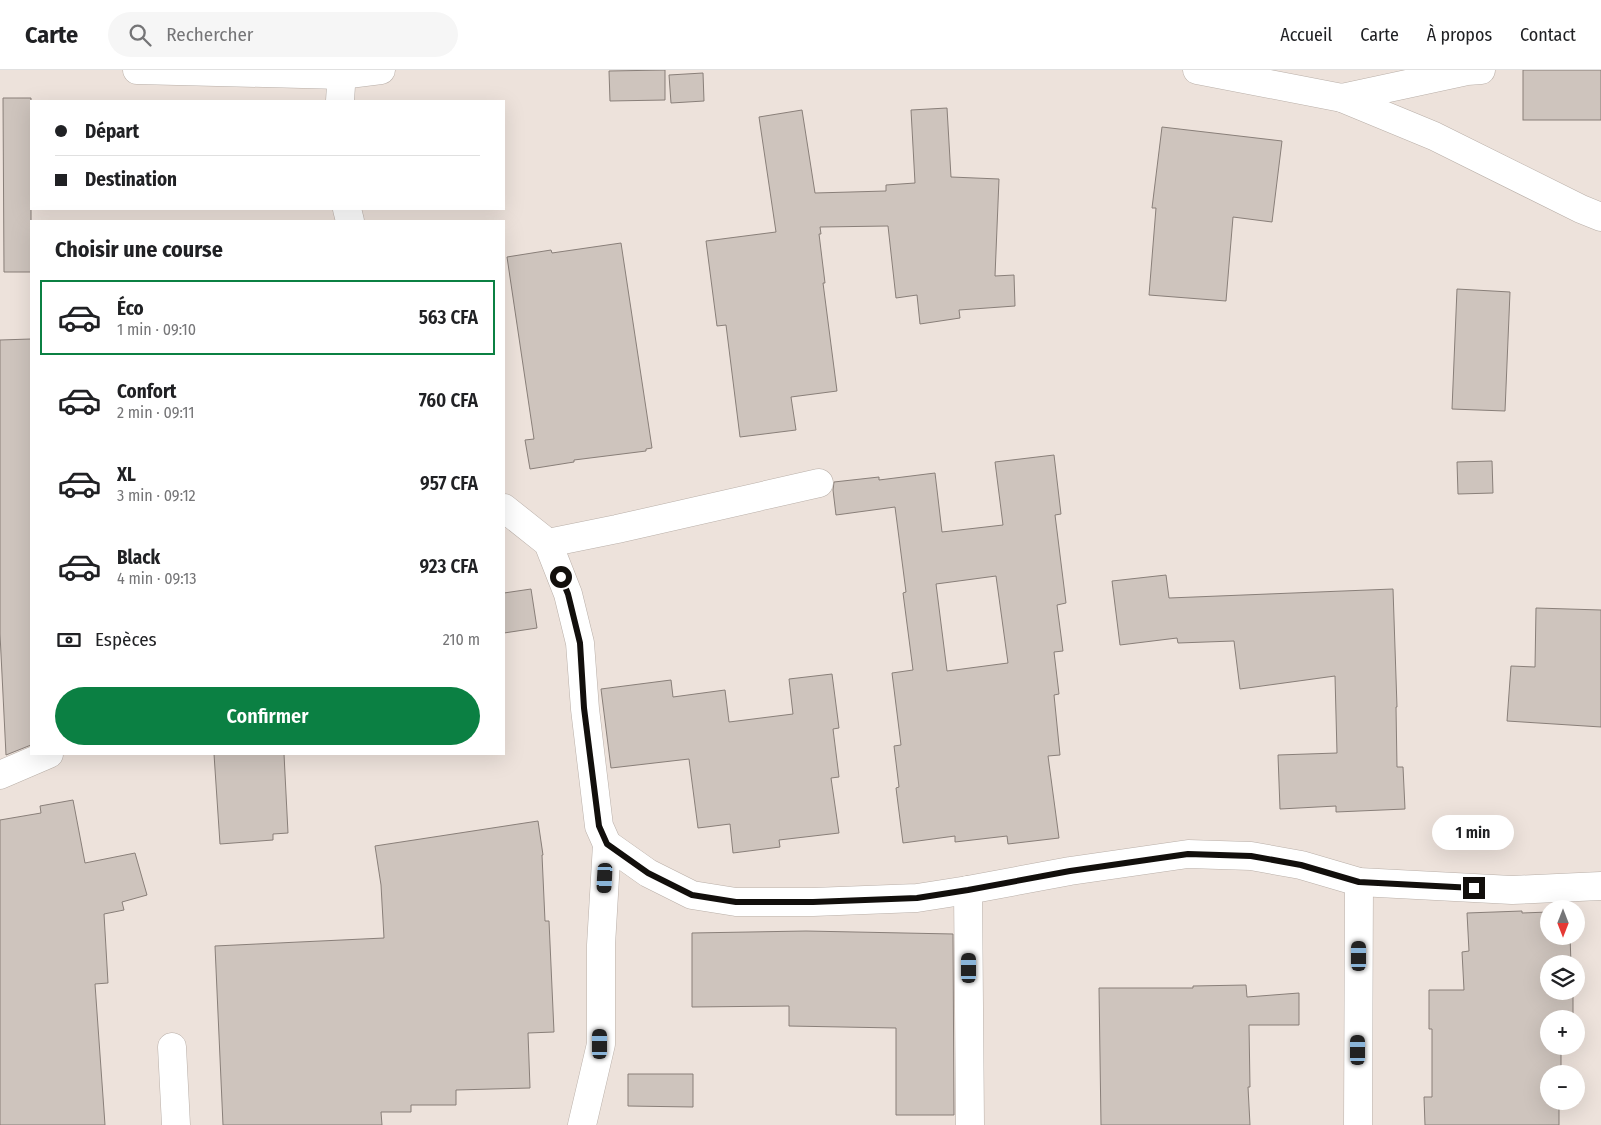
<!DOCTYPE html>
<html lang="fr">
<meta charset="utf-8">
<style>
body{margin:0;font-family:"Fira Sans Condensed",sans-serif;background:#f6f6f6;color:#202124;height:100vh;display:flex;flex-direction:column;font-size:19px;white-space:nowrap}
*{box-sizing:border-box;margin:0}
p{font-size:16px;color:#757577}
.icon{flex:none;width:28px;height:28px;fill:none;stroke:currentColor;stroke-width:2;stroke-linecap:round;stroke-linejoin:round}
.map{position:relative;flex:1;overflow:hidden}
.drawer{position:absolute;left:30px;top:150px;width:475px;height:535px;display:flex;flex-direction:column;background:#fff;border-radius:0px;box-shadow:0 5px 20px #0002}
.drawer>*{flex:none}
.banner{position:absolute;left:30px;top:30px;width:475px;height:110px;border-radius:0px;box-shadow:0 5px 20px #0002;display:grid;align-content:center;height:110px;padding:0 25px;background:#fff}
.needle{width:32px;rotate:180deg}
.tools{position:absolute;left:1540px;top:830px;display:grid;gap:10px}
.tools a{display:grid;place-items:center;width:45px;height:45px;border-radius:50%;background:#fff;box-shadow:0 5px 20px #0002;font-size:25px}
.end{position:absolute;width:22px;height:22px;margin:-11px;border:6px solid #120f0c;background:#fff;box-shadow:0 0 0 2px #fff}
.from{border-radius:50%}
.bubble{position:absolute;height:35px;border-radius:18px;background:#fff;box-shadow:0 5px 20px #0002;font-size:16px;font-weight:600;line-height:35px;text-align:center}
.car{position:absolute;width:15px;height:30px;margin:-15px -8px;border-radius:6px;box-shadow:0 0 4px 1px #0007;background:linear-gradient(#222 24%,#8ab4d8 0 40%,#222 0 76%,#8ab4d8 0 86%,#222 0)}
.banner b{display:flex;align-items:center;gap:18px;height:48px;font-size:19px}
.banner b+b{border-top:1px solid #e0e0e0}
.banner i{width:12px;height:12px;background:#202124}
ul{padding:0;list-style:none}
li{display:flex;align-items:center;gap:15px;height:75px;margin:0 10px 8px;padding:0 15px;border:2px solid transparent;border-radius:0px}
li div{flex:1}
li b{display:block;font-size:19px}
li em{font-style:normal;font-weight:600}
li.active{border-color:#0b8043}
li>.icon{width:45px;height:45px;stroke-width:1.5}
h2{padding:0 25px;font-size:22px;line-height:60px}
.pay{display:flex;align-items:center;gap:12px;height:55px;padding:0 25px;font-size:19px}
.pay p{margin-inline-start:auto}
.button{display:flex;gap:10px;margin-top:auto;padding:10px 25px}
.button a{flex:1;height:58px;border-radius:30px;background:#0b8043;color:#fff;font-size:20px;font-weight:600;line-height:58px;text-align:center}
header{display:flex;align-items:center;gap:30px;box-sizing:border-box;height:70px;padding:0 25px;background:#fff;border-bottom:1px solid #e0e0e0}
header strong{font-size:24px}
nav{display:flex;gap:28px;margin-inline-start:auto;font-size:18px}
.search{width:350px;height:45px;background:#f6f6f6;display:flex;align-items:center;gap:12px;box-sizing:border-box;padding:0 18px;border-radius:28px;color:#757577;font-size:19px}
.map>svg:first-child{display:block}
</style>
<header>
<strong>Carte</strong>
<div class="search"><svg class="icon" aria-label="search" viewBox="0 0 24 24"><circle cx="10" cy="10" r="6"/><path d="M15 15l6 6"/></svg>Rechercher</div>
<nav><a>Accueil</a><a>Carte</a><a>À propos</a><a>Contact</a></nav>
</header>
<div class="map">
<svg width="1601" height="1055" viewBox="0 0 1601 1055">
<rect width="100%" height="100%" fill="#ede2db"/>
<!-- building -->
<g fill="#cec4bd" stroke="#897f79" fill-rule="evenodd">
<polygon points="665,0 665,30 610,31 609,1"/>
<rect x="1523" y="0" width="78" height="50"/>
<polygon points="703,3 704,31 671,33 669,5"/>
<polygon points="3,28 31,28 31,202 4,202"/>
<polygon points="947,38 951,107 999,109 995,206 1014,205 1015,236 959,240 960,248 920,254 917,225 896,228 888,156 820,157 821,164 819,164 825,213 823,213 837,321 791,327 796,360 740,367 726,255 717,256 706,171 776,162 759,47 802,40 815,123 886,121 886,115 915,113 911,40"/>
<polygon points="1162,57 1282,71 1272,152 1233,147 1226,231 1149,225 1156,138 1152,138"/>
<polygon points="621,173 652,378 646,379 646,381 574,390 574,392 530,399 525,370 534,369 507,187 551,180 552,183"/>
<polygon points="1457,219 1510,222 1505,341 1452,339"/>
<polygon points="31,269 31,675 6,685 0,564 0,270"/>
<path d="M1054 385 1061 444 1055 445 1066 533 1057 535 1063 581 1054 582 1059 624 1054 625 1060 685 1048 686 1059 768 1008 774 1007 766 955 772V766L903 773 896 718 899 717 894 676 901 675 892 603 913 600 903 523 906 522 895 437 836 445 833 420 834 412 879 407V410L935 403 942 462 1003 455 995 392ZM996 506 1008 593 947 601 936 514Z"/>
<polygon points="1492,391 1493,423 1458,424 1457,392"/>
<polygon points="1166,505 1169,528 1393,519 1397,637 1396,637 1397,697 1403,697 1405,739 1336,742 1336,736 1280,739 1278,685 1337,683 1335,606 1240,619 1234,571 1178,573 1177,568 1120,575 1112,511"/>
<polygon points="531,519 537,558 504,563 504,523"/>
<polygon points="1536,538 1601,540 1601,657 1507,651 1511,596 1535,597"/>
<polygon points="832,604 839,658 833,659 839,707 831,708 839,763 779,770 780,777 733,783 730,754 698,758 689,689 611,698 601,619 671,610 673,627 725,620 729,652 793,644 789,609"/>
<polygon points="214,684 284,684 288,763 273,764 273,770 220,774"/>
<polygon points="73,730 85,793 135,783 147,825 122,832 124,840 104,844 108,913 95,914 105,1055 0,1055 0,750 41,743 40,736"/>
<polygon points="538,751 543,785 542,785 545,851 549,851 554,962 528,963 530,1018 456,1020 456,1035 411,1035 411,1042 381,1042 382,1055 223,1055 215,876 384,868 381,815 375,776"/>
<polygon points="1522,841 1522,843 1549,842 1549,866 1570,866 1571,894 1549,894 1549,921 1573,921 1573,949 1549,949 1549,976 1574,976 1574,978 1561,978 1561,1004 1549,1004 1549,1031 1559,1031 1559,1055 1425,1055 1424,1027 1432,1027 1432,959 1429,959 1429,920 1464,920 1462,882 1469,881 1467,843"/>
<polygon points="806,861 953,864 954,1045 896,1045 896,958 789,956 789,936 692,937 692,863"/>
<polygon points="1246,915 1247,927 1299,923 1299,955 1249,955 1250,1017 1248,1017 1250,1055 1101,1055 1099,918 1193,918 1193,916"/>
<polygon points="628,1004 693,1004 693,1037 628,1036"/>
</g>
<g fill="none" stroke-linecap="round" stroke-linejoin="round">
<defs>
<g id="street">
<polyline points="137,0 341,5 381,0"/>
<polyline points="1197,0 1342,28 1434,66 1581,139 1601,147"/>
<polyline points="1342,28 1467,1 1481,0"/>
<polyline points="340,31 342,0"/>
<polyline points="347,139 350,151"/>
<polyline points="504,438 548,473 568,524 580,573 585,639 599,756 607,774 648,803 692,825 736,832 813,832 917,828 968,820 1070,801 1188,784 1251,786 1301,795 1359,812 1512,820 1601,816"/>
<polyline points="548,473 617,459 819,413"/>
<polyline points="0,705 49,684"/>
<polyline points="968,820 970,1055"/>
<polyline points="172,977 176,1055"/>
<polyline points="582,1055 601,974 601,875 607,774"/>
<polyline points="1358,1055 1359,812"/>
</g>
</defs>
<!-- street casing -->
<use href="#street" stroke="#b9afa8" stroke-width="29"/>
<!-- street -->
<use href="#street" stroke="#fff" stroke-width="28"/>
</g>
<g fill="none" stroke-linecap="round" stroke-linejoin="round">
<!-- route -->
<polyline stroke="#120f0c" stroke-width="6" points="561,507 568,524 580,573 584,638 599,756 607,774 648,803 692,825 736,832 813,832 917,828 968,820 1070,801 1188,784 1251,786 1301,795 1359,812 1474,818"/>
</g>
</svg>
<div class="tools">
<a><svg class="needle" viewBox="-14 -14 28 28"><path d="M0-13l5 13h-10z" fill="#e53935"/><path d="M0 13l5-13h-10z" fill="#757577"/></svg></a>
<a><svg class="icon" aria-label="layers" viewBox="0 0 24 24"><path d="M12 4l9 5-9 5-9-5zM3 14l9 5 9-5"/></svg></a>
<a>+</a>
<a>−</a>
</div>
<i class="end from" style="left:561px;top:507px"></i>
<i class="end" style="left:1474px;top:818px"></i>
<div class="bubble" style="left:1432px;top:745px;width:82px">1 min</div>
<i class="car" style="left:605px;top:808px;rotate:183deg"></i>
<i class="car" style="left:1359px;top:886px;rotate:0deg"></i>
<i class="car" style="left:969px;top:898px;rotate:0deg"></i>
<i class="car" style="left:600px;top:974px;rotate:0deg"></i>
<i class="car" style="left:1358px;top:980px;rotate:0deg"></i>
<div class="banner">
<b><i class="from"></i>Départ</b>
<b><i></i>Destination</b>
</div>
<section class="drawer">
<h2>Choisir une course</h2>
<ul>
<li class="active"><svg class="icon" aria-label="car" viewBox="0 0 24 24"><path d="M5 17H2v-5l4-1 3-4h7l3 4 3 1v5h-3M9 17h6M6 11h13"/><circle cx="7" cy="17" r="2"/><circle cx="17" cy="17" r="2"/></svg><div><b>Éco</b><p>1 min · 09:10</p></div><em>563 CFA</em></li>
<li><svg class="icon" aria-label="car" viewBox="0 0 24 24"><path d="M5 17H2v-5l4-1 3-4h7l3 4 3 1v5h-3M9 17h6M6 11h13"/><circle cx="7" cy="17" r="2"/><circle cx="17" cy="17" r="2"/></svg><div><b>Confort</b><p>2 min · 09:11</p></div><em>760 CFA</em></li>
<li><svg class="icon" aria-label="car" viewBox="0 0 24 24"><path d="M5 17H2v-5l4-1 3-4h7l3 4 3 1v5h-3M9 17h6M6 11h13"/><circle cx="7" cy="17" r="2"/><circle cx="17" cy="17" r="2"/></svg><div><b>XL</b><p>3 min · 09:12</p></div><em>957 CFA</em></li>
<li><svg class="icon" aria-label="car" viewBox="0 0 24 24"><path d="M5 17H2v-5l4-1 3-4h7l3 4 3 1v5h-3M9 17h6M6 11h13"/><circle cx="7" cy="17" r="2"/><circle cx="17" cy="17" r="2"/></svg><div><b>Black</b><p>4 min · 09:13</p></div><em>923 CFA</em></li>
</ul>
<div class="pay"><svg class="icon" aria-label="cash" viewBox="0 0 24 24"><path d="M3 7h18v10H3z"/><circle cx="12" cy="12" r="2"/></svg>Espèces<p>210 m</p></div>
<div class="button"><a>Confirmer</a></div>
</section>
</div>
